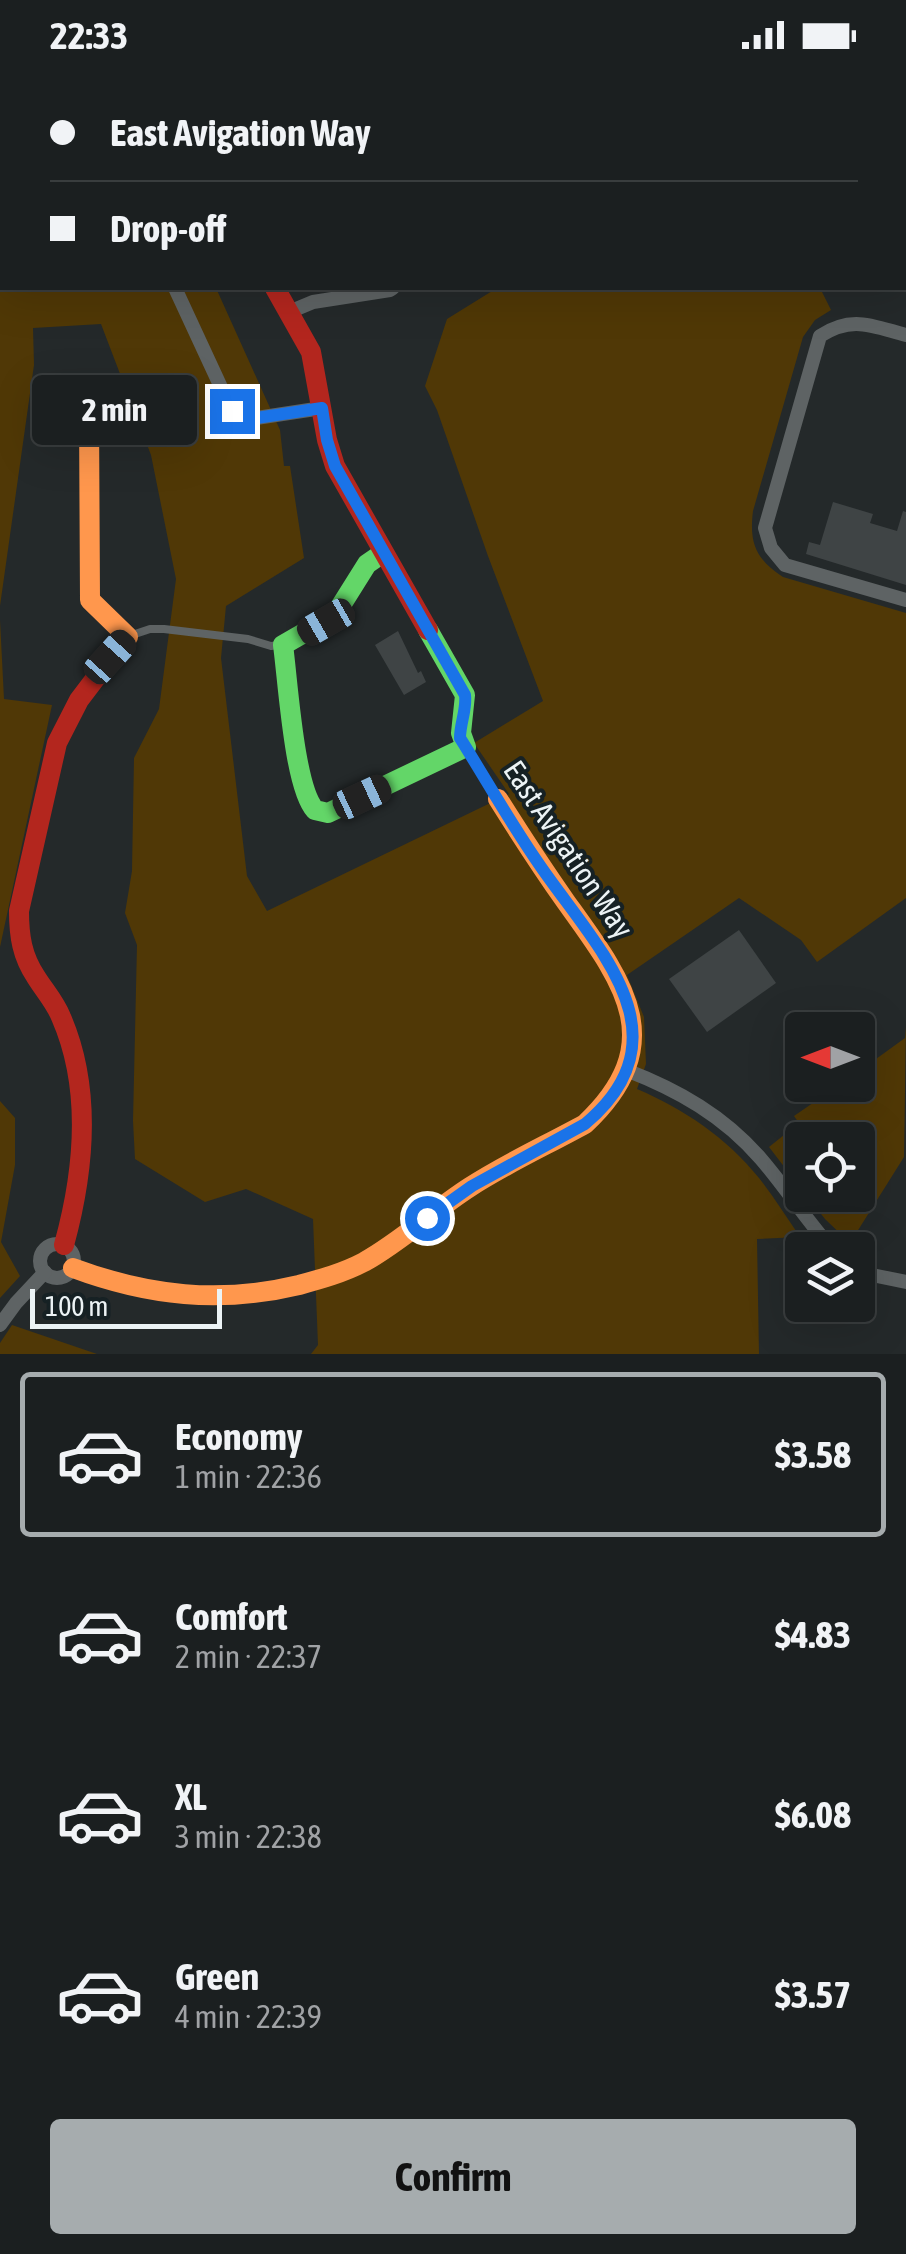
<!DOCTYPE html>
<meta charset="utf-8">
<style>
body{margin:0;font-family:"Asap Condensed",sans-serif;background:#242729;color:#f1f3f6;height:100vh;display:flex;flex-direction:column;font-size:38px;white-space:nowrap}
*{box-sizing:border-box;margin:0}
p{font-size:32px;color:#a0a2a5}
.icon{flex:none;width:55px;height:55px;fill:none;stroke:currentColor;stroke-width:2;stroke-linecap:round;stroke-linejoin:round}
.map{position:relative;height:1284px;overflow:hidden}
.side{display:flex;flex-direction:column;background:#1b1f20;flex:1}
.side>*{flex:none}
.hud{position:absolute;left:0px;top:0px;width:908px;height:220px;box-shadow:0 10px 40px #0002,0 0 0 2px #393d3e;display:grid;align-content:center;height:220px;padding:0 50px;background:#1b1f20}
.needle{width:65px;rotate:270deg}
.controls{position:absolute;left:785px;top:942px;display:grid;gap:20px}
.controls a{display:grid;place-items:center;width:90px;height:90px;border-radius:10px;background:#1b1f20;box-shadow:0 10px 40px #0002,0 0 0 2px #393d3e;font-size:50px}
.scale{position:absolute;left:30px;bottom:25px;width:192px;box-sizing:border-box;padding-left:10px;border:5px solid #ecf3f5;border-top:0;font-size:28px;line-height:35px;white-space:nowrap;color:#ecf3f5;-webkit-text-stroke:8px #162124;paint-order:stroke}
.end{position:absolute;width:45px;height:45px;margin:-22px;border:12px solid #1a73e8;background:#fff;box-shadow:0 0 0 5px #fff}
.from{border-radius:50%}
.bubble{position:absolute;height:70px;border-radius:10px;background:#1b1f20;box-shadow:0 10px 40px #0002,0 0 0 2px #393d3e;font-size:32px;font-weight:700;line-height:70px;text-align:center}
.car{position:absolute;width:30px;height:60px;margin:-30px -15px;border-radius:12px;box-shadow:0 0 8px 2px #0007;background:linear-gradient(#222 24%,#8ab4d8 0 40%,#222 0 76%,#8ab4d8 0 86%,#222 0)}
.hud b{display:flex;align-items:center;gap:35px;height:95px;font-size:38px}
.hud b+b{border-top:2px solid #393d3e}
.hud i{width:25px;height:25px;background:#f1f3f6}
ul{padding:18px 0 0;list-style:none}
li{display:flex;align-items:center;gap:30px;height:165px;margin:0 20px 15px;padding:0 30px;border:5px solid transparent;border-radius:10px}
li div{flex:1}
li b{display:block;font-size:38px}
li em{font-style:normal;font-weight:700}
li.current{border-color:#a6acae}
li>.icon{width:90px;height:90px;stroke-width:1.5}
.action{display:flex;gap:20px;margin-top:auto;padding:20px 50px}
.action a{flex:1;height:115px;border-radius:10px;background:#a6acae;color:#111;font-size:40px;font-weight:700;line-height:115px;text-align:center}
.status{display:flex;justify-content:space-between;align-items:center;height:70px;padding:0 50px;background:#1b1f20;direction:ltr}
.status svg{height:28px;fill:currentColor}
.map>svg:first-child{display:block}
</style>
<div class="status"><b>22:33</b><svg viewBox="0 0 49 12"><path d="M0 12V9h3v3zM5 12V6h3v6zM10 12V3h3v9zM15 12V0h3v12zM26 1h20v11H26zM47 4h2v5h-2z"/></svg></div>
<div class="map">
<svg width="906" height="1284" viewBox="0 0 906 1284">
<rect width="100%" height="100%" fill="#24292a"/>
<!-- green -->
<g fill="#503806">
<path d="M0 0H108L110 2H2V218H216L280 360 284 396H290L304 488 226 536 221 588 247 806 267 841 509 724 474 673 543 631 488 486 437 340 425 316 447 249 497 218H820L831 240 815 250 803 267 753 441C749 474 756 489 783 507L906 543V828L817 892 801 870 739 828 627 905 644 947 646 994 637 1019C684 1039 727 1068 759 1108 774 1127 787 1148 800 1167L757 1169 759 1284H311L318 1275 313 1149 246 1119 205 1132 135 1089 133 1051 137 875 125 843 132 801 134 688 159 639 176 509 151 385 101 254 33 258 34 295 0 536Z"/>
<polygon points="0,550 4,629 52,635 0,877"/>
<polygon points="906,957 904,1087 850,1173 825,1149 806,1125 858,1125 858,1070 802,1070 802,1120 769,1077 799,1053 794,1046 839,1015 858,1015 858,1002 905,968"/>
<polygon points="0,1031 15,1048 15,1095 1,1172 20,1206 0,1228"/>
<polygon points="12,1255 97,1284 0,1284 0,1273"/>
</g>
<!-- building -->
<g fill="#3f4445">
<polygon points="833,432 873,444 870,453 897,461 903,441 906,442 906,515 806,484 809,472 820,475"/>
<polygon points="398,561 418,603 421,601 426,612 404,625 375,575"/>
<polygon points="739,860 776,913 707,962 669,909"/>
</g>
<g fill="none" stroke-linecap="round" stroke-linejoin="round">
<!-- lane -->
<g stroke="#5e6364" stroke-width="8">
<polyline points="132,565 150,559 164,559 248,569 271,576 280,575"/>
<polyline points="466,677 498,729"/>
</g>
<!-- street -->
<g stroke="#5e6364" stroke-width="14">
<polyline points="166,0 168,2"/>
<polyline points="395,0 400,2"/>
<polyline points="83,2 84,0"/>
<polyline points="175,218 232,341 240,348 250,349 322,338"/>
<polyline points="289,242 313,232 390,220 393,218"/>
<path d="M906 265C872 256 852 245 820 266L765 458 771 478 785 495 906 530"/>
<path d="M626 1000C678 1020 724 1046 761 1089 786 1118 807 1151 833 1180"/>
<circle cx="57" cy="1191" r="17"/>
<polyline points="858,1198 872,1205 906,1212"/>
<polyline points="0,1255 16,1233 45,1202"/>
</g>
<!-- fast -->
<path stroke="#63d668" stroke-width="20" d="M383 483 367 494 335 545 283 575C288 611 294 717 315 740L328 743 466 677 461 663 465 625 428 560"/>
<!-- slow -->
<g stroke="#ff974d" stroke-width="20">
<polyline points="89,343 90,530 128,567 117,580"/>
<path d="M73 1198C148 1226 220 1234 299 1215 321 1209 343 1203 364 1192 402 1171 434 1140 470 1117 507 1093 547 1075 585 1054 672 972 622 910 566 832 542 798 520 764 498 729"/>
</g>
<!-- jam -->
<g stroke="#b3261e" stroke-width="20">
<polyline points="275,218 311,282 327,370 335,396 428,560"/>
<path d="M64 1175C84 1102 92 1018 61 947 55 932 44 920 36 907 22 886 19 866 19 841L57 673 79 630 117 580"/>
</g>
</g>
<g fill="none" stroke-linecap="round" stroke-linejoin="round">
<!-- route -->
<path stroke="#1a73e8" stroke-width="12" d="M232 341 240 348 250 349 322 338 327 370 335 396 465 625C467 639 460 653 460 668 487 711 512 756 541 797 597 878 690 966 585 1054L472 1116 427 1148"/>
</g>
<g text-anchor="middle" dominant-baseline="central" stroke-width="8" stroke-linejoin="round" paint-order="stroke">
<!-- street labels -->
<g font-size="30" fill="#ecf3f5" stroke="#162124">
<text transform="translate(569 779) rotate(56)">East Avigation Way</text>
</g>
</g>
</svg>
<div class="controls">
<a><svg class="needle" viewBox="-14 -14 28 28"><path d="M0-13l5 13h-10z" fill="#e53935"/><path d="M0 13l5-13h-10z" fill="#a0a2a5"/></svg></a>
<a><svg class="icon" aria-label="locate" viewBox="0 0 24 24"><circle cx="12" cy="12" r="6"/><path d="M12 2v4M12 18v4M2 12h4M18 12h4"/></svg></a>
<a><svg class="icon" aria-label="layers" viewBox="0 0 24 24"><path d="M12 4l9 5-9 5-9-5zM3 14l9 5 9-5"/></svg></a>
</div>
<div class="scale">100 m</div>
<i class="end from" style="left:427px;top:1148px"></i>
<i class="end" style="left:232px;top:341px"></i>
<div class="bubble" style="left:32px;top:305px;width:165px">2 min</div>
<i class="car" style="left:326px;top:552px;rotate:240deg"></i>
<i class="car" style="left:110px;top:587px;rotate:42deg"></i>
<i class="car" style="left:362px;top:727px;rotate:65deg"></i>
<div class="hud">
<b><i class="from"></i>East Avigation Way</b>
<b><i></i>Drop-off</b>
</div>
</div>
<section class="side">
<ul>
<li class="current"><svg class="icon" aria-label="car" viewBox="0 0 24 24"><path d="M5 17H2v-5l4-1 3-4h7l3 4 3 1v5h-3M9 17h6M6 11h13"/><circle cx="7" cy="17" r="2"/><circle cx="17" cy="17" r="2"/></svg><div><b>Economy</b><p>1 min · 22:36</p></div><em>$3.58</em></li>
<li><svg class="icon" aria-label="car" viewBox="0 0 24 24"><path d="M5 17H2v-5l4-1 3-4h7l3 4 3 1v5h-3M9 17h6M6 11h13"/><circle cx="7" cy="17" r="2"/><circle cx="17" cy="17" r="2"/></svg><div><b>Comfort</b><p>2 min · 22:37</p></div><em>$4.83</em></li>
<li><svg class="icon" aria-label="car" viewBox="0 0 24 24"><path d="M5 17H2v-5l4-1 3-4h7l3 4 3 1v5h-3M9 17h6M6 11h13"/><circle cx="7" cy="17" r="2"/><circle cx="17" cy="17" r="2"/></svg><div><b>XL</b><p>3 min · 22:38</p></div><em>$6.08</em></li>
<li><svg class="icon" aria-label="car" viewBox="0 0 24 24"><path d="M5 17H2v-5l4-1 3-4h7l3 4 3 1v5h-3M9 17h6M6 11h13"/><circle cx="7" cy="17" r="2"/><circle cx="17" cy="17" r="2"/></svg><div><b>Green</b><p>4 min · 22:39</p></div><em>$3.57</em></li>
</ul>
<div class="action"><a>Confirm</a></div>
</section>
